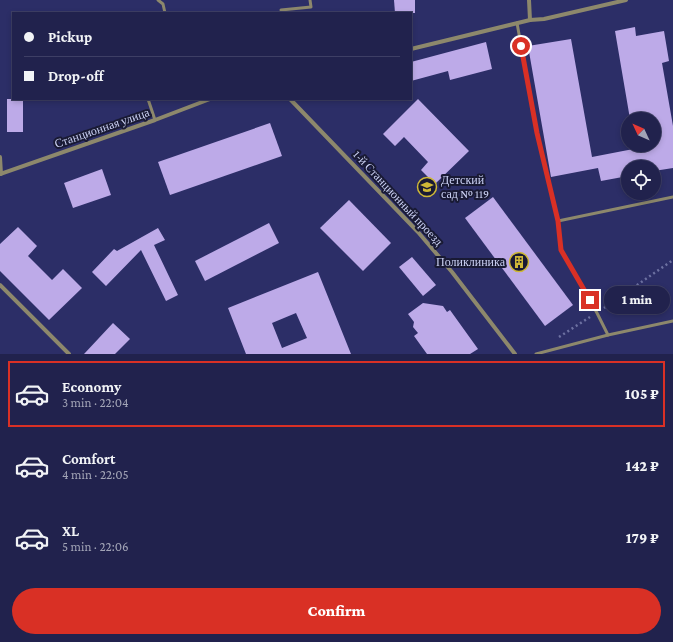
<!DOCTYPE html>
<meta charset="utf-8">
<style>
body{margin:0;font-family:"Crimson Pro",serif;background:#2d2f57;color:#f1f3f6;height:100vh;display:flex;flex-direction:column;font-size:15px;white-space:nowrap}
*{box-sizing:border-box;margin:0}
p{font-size:13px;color:#a2a4b6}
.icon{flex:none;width:22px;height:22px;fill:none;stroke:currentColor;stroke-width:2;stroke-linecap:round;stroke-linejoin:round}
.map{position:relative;height:354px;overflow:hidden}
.panel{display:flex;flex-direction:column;background:#21224d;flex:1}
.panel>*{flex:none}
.top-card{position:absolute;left:12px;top:12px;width:400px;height:88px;border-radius:0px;box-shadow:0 2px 6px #0003,0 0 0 1px #3e3f65;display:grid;align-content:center;height:88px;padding:0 12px;background:#21224d}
.needle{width:26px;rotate:314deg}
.buttons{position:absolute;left:621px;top:112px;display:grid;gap:8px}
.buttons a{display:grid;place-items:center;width:40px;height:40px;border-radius:50%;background:#21224d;box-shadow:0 2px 6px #0003,0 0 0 1px #3e3f65;font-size:20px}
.end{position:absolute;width:18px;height:18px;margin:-9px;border:5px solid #d93025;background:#fff;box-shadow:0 0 0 2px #fff}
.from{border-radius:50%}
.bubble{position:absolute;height:28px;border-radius:14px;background:#21224d;box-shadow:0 2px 6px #0003,0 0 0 1px #3e3f65;font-size:13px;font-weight:800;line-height:28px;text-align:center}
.top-card b{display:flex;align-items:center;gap:14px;height:38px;font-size:15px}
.top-card b+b{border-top:1px solid #3e3f65}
.top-card i{width:10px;height:10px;background:#f1f3f6}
ul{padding:7px 0 0;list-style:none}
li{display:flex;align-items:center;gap:12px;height:66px;margin:0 8px 6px;padding:0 4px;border:2px solid transparent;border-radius:0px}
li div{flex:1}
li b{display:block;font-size:15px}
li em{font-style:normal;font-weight:800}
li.on{border-color:#d93025}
li>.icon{width:36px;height:36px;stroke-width:1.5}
.primary-button{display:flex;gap:8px;margin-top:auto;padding:8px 12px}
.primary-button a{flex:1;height:46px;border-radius:24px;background:#d93025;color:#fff;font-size:16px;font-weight:800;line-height:46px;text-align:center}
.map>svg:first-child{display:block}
</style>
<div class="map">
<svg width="673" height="354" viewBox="0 0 673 354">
<rect width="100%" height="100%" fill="#2c2e67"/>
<!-- building -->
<g fill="#bdaae8" fill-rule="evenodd">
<polygon points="394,0 415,0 415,13 395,13"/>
<polygon points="635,27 636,36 664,31 669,61 662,63 673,126 673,168 654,171 654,167 628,167 628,176 601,181 598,168 551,177 528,46 571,39 592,157 654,145 654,119 630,119 615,31"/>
<polygon points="486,42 492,69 450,80 448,71 411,81 411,62"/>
<rect x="7" y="99" width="16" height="33"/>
<polygon points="418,99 469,151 435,184 421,170 428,162 404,137 395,146 383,134"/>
<polygon points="270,123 282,156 170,195 158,162"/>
<polygon points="102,169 111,195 73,208 64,183"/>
<polygon points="493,197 573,305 545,326 465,218"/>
<polygon points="349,200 391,243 363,271 320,228"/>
<polygon points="269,223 279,243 205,281 195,261"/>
<polygon points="18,227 37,246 28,256 52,280 63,269 82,288 49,320 0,271 0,244"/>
<polygon points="158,228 165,240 154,245 178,295 166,301 141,250 106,286 92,272 114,249 117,251"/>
<polygon points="412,257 436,285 423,296 399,267"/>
<path d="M318 272 351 354H246L228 308ZM296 313 307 338 282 348 272 323Z"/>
<polygon points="423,303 443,306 447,312 450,310 478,349 470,354 427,354 414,336 418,333 413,327 414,322 408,314"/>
<polygon points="113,323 130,339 115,354 84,354"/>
</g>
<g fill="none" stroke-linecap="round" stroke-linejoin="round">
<!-- path -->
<g stroke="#6e72a2" stroke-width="2.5" stroke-dasharray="2 3" stroke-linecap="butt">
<polyline points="604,308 673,260"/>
<polyline points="559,337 590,317"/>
</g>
<!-- service -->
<g stroke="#8d886c" stroke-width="3">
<polyline points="158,0 163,4 165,13"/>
<polyline points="281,10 311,7 310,0"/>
<polyline points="517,23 537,133 558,221 561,250 597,313 608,335"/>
<polyline points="148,99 155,120"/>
<polyline points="558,221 673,197"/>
<polyline points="536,354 608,335 673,321"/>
</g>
<!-- minor -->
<g stroke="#8d886c" stroke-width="4">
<polyline points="529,0 530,20"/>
<polyline points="411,49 530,20 544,19 626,0"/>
<polyline points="290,99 418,232 452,272 515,354"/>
<polyline points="0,157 1,174"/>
<polyline points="0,174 155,120 210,99"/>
<polyline points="0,285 69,354"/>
</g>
</g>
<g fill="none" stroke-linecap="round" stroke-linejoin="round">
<!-- route -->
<polyline stroke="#d93025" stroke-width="5" points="521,46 537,133 558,221 561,250 590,300"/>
</g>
<!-- icons -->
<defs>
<symbol id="school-ring" viewBox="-11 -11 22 22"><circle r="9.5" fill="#191a34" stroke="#cfb837" stroke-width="1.5"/><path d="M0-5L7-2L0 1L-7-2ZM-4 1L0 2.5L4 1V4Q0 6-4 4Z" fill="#cfb837"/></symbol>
<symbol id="building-ring" viewBox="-11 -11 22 22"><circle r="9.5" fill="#191a34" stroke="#cfb837" stroke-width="1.5"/><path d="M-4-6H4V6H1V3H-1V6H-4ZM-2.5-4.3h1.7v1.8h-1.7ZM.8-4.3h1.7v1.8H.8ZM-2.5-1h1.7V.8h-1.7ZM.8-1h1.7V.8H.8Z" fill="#cfb837"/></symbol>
</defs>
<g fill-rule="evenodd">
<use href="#school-ring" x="416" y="176" width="22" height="22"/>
<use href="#building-ring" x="508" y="251" width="22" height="22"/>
</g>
<g text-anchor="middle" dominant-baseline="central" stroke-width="4" stroke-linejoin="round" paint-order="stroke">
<!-- street labels -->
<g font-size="12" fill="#cbd1f4" stroke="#191a34">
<text transform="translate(102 128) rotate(-19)">Станционная улица</text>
<text transform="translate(398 198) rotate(47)">1-й Станционный проезд</text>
</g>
<!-- poi labels -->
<g font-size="12" fill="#cbd1f4" stroke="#191a34" text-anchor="start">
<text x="441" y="180">Детский<tspan x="441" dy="14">сад № 119</tspan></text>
<text x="505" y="262" text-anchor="end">Поликлиника</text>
</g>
</g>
</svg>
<div class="buttons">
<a><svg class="needle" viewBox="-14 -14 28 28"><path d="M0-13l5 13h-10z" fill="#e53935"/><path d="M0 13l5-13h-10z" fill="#a2a4b6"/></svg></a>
<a><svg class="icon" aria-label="locate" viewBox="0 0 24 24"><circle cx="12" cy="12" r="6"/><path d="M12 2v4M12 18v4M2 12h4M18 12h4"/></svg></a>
</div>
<i class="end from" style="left:521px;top:46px"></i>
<i class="end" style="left:590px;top:300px"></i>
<div class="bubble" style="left:604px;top:286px;width:66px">1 min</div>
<div class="top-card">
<b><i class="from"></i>Pickup</b>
<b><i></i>Drop-off</b>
</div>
</div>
<section class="panel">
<ul>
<li class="on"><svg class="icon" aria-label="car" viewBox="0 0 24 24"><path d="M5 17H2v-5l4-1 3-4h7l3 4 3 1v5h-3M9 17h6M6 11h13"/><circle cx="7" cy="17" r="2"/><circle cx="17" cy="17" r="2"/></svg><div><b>Economy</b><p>3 min · 22:04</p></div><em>105 ₽</em></li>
<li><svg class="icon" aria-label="car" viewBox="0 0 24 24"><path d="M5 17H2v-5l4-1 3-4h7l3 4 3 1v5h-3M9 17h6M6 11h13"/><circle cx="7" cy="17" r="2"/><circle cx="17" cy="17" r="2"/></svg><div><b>Comfort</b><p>4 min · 22:05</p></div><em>142 ₽</em></li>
<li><svg class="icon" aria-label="car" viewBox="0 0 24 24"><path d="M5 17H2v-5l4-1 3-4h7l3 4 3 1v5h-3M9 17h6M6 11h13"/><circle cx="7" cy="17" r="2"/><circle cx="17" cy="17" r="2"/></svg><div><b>XL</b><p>5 min · 22:06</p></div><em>179 ₽</em></li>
</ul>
<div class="primary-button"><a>Confirm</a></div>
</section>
